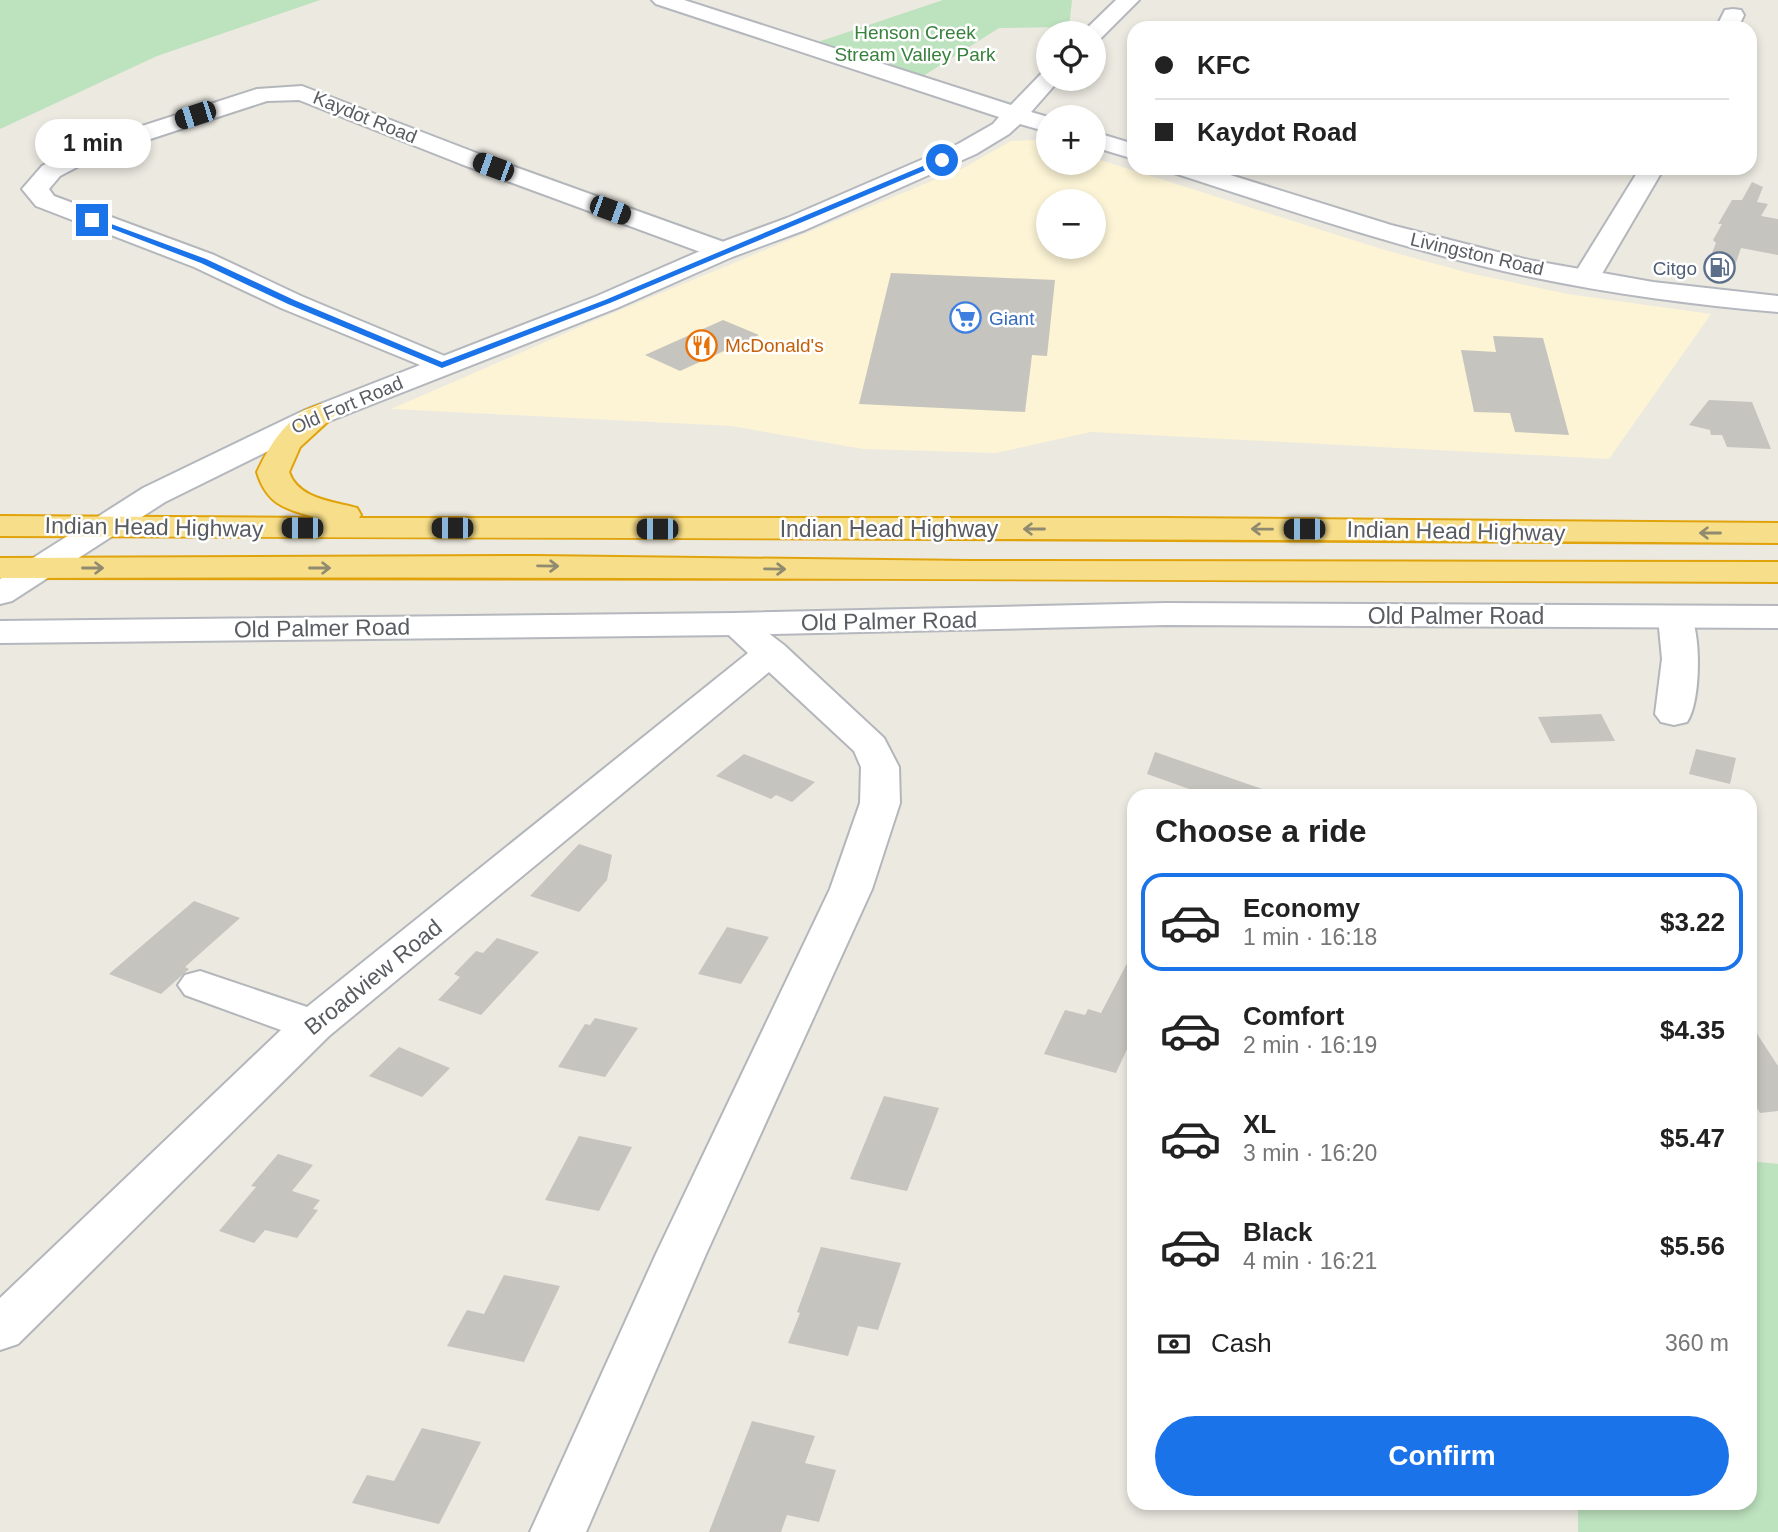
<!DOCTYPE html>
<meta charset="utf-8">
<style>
body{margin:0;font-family:Arial,sans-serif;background:#f2f2f2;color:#222;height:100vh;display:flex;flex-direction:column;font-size:26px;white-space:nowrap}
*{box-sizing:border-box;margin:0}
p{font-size:23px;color:#767676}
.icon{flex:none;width:38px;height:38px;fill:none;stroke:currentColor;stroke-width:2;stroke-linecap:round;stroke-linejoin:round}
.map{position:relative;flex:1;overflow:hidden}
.details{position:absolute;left:1127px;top:789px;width:630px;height:721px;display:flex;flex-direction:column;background:#fff;border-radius:21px;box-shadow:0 4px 10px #0003}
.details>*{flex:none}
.guide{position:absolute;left:1127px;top:21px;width:630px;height:154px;border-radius:21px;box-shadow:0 4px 10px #0003;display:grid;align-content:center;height:154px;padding:0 28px;background:#fff}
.fabs{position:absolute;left:1036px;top:21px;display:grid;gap:14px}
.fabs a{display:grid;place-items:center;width:70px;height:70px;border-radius:50%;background:#fff;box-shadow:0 4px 10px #0003;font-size:35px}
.end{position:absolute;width:32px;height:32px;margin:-16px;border:9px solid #1a73e8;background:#fff;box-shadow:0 0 0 4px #fff}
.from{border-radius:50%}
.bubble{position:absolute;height:49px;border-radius:24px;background:#fff;box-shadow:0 4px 10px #0003;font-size:23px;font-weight:700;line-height:49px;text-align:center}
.car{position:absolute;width:21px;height:42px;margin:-21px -10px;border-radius:9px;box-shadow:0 0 5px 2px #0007;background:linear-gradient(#222 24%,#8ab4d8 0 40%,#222 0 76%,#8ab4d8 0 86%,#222 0)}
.guide b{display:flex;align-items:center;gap:24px;height:66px;font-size:26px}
.guide b+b{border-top:2px solid #e0e0e0}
.guide i{width:18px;height:18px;background:#222}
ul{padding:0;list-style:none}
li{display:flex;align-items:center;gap:21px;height:98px;margin:0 14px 10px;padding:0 14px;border:4px solid transparent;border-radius:21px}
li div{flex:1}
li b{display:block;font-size:26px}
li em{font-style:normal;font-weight:700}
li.active{border-color:#1a73e8}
li>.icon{width:63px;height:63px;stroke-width:1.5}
h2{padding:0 28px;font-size:32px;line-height:84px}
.pay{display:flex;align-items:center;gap:18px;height:77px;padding:0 28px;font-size:26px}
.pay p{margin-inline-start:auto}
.primary-button{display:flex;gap:14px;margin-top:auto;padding:14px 28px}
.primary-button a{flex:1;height:80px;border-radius:42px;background:#1a73e8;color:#fff;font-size:28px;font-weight:700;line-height:80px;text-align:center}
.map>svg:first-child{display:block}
</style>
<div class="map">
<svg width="1778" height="1532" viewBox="0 0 1778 1532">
<rect width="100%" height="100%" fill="#ebe9e0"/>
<!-- commercial -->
<path fill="#fcf4d5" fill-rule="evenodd" d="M1037 140 1048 144V163H1094V158L1385 250 1469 273 1568 294 1711 314 1609 459 1091 432 996 453 863 449 731 426 391 409 596 320 963 168 1011 141ZM1048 201H1094V247H1048Z"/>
<!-- green -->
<g fill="#bde2be">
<polygon points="0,0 320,0 157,56 0,129"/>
<polygon points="943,0 1072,0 1069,27 999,28 920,78 815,43"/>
<polygon points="1750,1161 1778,1164 1778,1532 1578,1532 1578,1503 1750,1503"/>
</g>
<!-- building -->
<g fill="#c6c4be">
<polygon points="1752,182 1763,187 1757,202 1768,204 1761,216 1778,219 1778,255 1741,248 1732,274 1705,270 1716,243 1713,240 1722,224 1718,224 1732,200 1742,200"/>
<polygon points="891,273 1055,280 1047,356 1032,355 1025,412 859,404"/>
<polygon points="723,320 759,335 680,371 645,355"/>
<polygon points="1493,336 1543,338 1569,435 1515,432 1510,413 1474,412 1461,350 1496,352"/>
<polygon points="1709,400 1752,402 1771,449 1727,447 1722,435 1711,435 1710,430 1689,425"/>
<polygon points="1601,714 1615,741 1551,743 1538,717"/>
<polygon points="1696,749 1736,758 1730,784 1689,774"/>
<polygon points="1155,752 1271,792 1270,796 1209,796 1147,774"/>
<polygon points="744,754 815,782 792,802 776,795 771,799 716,776"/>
<polygon points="579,844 612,855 607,880 579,912 530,896"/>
<polygon points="194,901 240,918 185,967 189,969 161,994 109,974"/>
<polygon points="727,927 769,937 741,984 698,974"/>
<polygon points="497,938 539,952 481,1015 438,1000 460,977 454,974 476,951 483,953"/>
<polygon points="1134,950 1134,1034 1116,1073 1044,1054 1065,1010 1085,1015 1088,1009 1101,1013"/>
<polygon points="595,1018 638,1028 605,1077 558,1067 585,1024 590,1025"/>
<polygon points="1750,1023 1778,1066 1778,1111 1760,1113 1750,1097"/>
<polygon points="399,1047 450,1068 422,1097 369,1076"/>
<polygon points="884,1096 939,1108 907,1191 850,1179"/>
<polygon points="579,1136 632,1147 599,1211 545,1200"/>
<polygon points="278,1154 313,1165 292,1191 320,1200 313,1209 318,1210 297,1238 265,1230 254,1243 219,1231 256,1187 251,1186"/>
<polygon points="821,1247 901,1263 878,1330 858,1326 848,1356 788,1343 800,1313 797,1312"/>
<polygon points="504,1275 560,1286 524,1362 447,1346 467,1310 484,1314"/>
<polygon points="752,1421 815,1436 805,1463 836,1470 819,1522 787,1515 781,1532 709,1532"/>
<polygon points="422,1428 481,1442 439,1524 352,1503 367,1475 394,1481"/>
</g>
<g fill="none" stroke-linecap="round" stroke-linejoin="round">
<defs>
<g id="street">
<polygon points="1733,9 1741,10 1744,15 1738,28 1716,28 1725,10"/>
<polygon points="302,86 479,154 732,245 736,251 732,257 723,259 714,257 461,164 299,100 267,101 98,156 60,176 49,189 54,196 214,255 301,296 452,359 457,365 452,371 442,374 281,308 194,267 36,206 22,189 42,166 80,146 257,89"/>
<polygon points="1640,168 1664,168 1596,284 1586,286 1576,284 1572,278"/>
<path d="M1676 606 1688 610C1702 629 1701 703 1687 722L1674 725 1661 722 1655 714 1662 659 1658 617 1664 610Z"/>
<polygon points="735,613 747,617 784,645 884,738 899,767 900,803 872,889 706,1254 586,1532 530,1532 656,1254 830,889 860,803 861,767 854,751 769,672 329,1036 18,1344 0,1350 0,1298 281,1030 185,995 178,985 185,975 200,971 307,1007 748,653 717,624 723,617"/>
</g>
<g id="secondary">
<polygon points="652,0 684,0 1011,105 1041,74 1048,72 1048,79 1060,79 1031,112 1048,117 1048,132 1020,124 1009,134 976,154 805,230 732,257 617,308 327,422 165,502 12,601 0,604 0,579 143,488 305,410 597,296 714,245 787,218 958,144 993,124 999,117 656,4"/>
<polygon points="1116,0 1139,0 1101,38 1094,39 1094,33 1082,33"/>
<polygon points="1094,132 1134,144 1134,159 1094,147"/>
<path d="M1171 168H1208L1391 225 1529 260 1653 282 1778 296V312C1695 305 1613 294 1531 277 1410 252 1292 211 1174 173Z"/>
<polygon points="1166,603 1778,606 1778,628 1166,625 735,635 0,643 0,621 735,613"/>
</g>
<g id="highway">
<path d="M321 405 332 408 336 414 300 447 289 472C298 499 332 501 357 508L361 515 359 518H1166L1778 523V543C1185 538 593 539 0 536V516L318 518C287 509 267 506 257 472 270 444 289 413 321 405Z"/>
<path d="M536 556 970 561 1778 562V582C1185 581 593 576 0 578V558Z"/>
</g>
</defs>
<!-- street casing -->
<use href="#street" stroke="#b3b6bb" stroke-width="4"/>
<!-- secondary casing -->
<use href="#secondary" stroke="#b4b7bd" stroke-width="4"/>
<!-- highway casing -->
<use href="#highway" stroke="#e1a30b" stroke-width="4"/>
<!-- street -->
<use href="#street" fill="#fff" fill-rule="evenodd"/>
<!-- secondary -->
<use href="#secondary" fill="#fff" fill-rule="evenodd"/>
<!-- highway -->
<use href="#highway" fill="#f7de8b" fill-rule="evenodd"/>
</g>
<!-- one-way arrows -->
<defs><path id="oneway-shaft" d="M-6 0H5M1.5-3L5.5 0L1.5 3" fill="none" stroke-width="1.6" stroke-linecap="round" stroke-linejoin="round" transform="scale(1.75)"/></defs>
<g stroke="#908a70">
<use href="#oneway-shaft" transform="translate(1034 529) rotate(180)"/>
<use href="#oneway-shaft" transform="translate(1262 529) rotate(-179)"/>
<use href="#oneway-shaft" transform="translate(1710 533) rotate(-180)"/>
<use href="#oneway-shaft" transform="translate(548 566) rotate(1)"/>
<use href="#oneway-shaft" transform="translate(93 568)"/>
<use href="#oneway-shaft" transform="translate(320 568)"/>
<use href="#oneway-shaft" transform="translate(775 569) rotate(1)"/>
</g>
<!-- route -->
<polygon fill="#1a73e8" points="942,158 945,162 610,303 442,368 288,304 201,263 89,220 95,218 206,259 294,300 442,362 605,300"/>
<!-- icons -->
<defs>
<symbol id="fuel-ring" viewBox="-11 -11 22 22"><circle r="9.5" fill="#fff" stroke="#5c6f8a" stroke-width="1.5"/><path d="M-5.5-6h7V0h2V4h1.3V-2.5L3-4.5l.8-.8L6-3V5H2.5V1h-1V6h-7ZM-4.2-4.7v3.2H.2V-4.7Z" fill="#5c6f8a"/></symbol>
<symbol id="supermarket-ring" viewBox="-11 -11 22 22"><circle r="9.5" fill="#fff" stroke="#3f7fe0" stroke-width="1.5"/><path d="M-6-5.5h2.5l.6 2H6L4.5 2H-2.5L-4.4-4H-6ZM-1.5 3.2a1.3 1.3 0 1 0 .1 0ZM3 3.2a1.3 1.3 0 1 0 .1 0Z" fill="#3f7fe0"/></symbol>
<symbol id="restaurant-ring" viewBox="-11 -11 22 22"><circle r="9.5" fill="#fff" stroke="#e8710a" stroke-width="1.5"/><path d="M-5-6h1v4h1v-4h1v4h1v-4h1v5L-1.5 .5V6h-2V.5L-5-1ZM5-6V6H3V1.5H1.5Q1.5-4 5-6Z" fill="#e8710a"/></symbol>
</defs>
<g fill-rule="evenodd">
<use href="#fuel-ring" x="1702" y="250" width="35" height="35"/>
<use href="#supermarket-ring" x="948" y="300" width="35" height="35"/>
<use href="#restaurant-ring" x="684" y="328" width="35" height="35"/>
</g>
<g text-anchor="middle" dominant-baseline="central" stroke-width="5" stroke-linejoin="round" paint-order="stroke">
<!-- far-park labels -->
<g font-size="19" fill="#38813d" stroke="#fff">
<text x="915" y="32">Henson Creek<tspan x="915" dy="22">Stream Valley Park</tspan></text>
</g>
<!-- far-street labels -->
<g font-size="19" fill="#595c61" stroke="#fff">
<text transform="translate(365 117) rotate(22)">Kaydot Road</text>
<text transform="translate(1477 254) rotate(13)">Livingston Road</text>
<text transform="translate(347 405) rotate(-23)">Old Fort Road</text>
</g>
<!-- far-service labels -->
<g font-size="19" fill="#4e5e75" stroke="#fff" text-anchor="end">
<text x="1697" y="268">Citgo</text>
</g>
<!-- far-shop labels -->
<g font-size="19" fill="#366cbe" stroke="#fff" text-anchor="start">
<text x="989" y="318">Giant</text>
</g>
<!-- far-food labels -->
<g font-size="19" fill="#c56008" stroke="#fff" text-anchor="start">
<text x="725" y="345">McDonald's</text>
</g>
<!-- street labels -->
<g font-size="23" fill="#595c61" stroke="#fff">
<text transform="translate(154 527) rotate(1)">Indian Head Highway</text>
<text x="889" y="529">Indian Head Highway</text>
<text transform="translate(1456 531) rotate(1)">Indian Head Highway</text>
<text x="1456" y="616">Old Palmer Road</text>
<text transform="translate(889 621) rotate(-1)">Old Palmer Road</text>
<text transform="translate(322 628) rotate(-1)">Old Palmer Road</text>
<text transform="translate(373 977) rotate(-39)">Broadview Road</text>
</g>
</g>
</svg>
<div class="fabs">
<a><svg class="icon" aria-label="locate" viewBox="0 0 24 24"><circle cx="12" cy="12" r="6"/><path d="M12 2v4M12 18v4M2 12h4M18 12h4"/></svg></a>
<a>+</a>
<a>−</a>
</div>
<i class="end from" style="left:942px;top:160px"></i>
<i class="end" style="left:92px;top:220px"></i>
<div class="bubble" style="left:35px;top:119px;width:116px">1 min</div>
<i class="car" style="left:195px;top:115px;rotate:252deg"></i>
<i class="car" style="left:493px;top:167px;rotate:290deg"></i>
<i class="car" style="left:610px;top:210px;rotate:110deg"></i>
<i class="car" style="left:302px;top:528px;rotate:270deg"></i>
<i class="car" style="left:452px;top:528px;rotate:270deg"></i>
<i class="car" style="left:657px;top:529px;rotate:270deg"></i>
<i class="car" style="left:1304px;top:529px;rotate:270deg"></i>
<div class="guide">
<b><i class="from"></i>KFC</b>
<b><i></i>Kaydot Road</b>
</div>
<section class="details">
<h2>Choose a ride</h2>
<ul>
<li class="active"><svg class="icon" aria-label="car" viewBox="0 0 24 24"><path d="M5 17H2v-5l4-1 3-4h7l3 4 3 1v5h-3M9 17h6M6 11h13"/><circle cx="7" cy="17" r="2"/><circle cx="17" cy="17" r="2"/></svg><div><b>Economy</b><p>1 min · 16:18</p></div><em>$3.22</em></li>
<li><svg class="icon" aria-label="car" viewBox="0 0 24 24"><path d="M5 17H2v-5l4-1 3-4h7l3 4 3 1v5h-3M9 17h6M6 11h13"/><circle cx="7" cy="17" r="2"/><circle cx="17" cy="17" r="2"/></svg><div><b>Comfort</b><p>2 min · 16:19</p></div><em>$4.35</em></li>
<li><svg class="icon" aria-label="car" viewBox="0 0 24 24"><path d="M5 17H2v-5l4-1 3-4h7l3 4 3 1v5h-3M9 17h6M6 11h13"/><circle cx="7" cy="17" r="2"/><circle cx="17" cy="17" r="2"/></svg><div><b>XL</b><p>3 min · 16:20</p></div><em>$5.47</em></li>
<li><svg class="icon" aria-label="car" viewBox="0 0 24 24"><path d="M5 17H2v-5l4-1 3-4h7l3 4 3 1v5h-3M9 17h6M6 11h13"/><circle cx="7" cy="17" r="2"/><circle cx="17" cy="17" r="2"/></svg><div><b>Black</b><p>4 min · 16:21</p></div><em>$5.56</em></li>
</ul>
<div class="pay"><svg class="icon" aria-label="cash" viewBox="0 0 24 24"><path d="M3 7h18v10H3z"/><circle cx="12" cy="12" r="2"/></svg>Cash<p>360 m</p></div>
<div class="primary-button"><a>Confirm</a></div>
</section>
</div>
